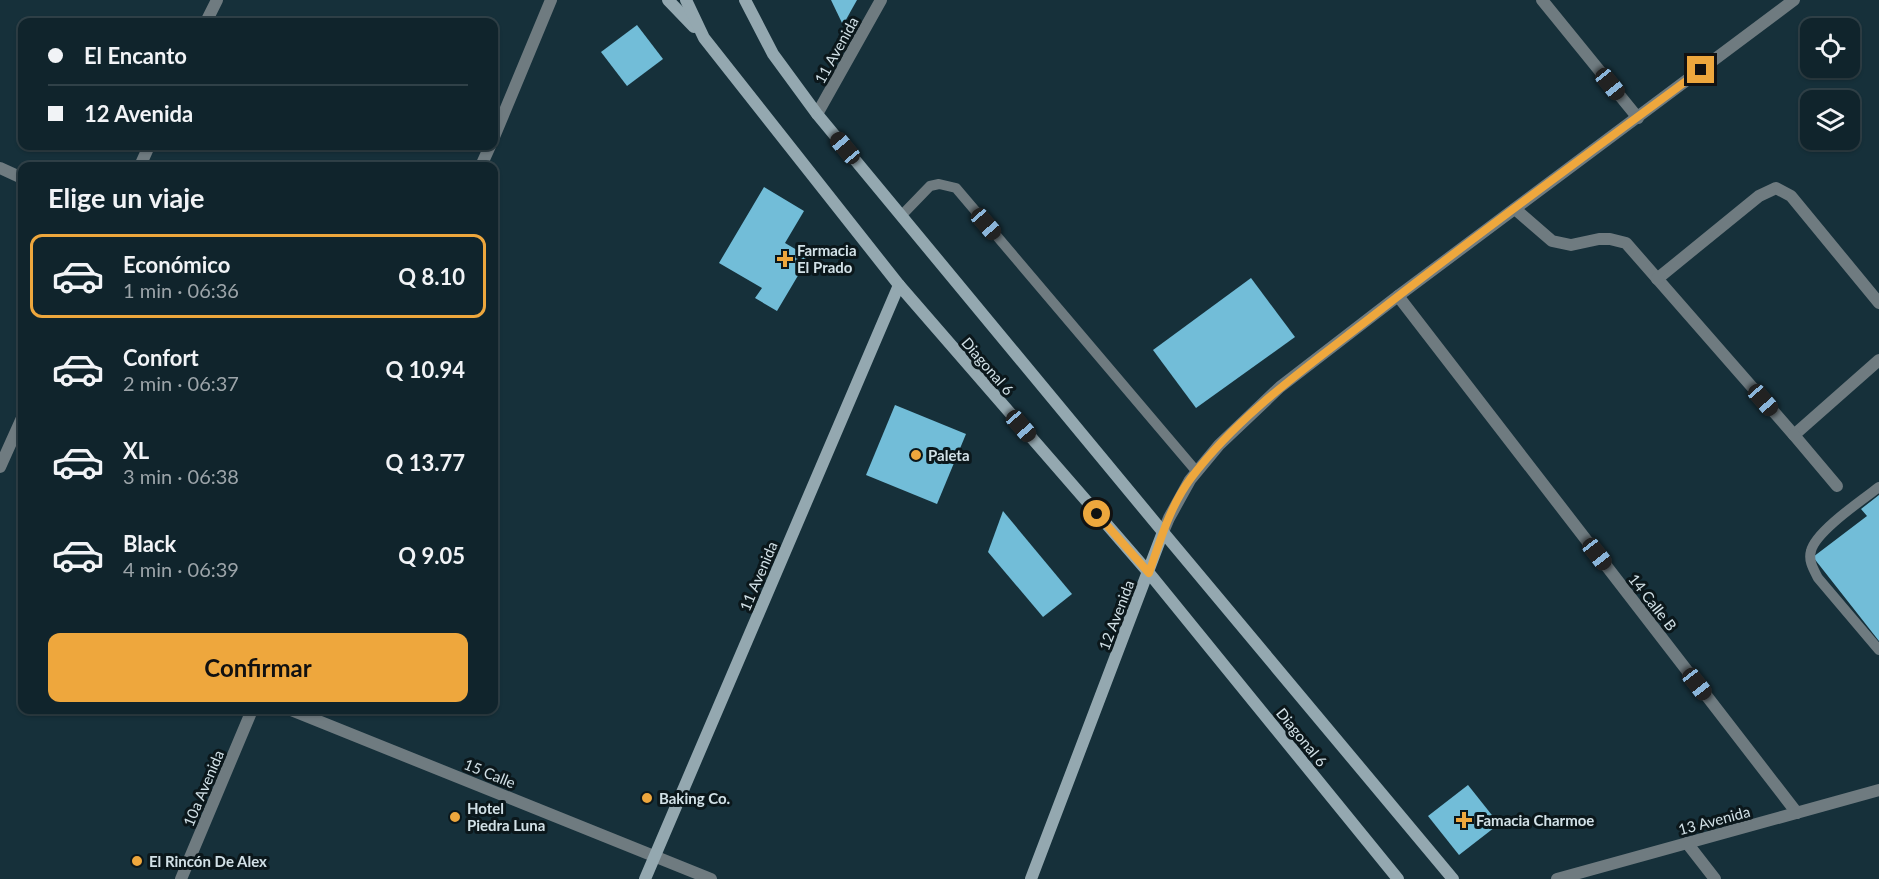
<!DOCTYPE html>
<html lang="es">
<meta charset="utf-8">
<style>
body{margin:0;font-family:Lato,sans-serif;background:#192c34;color:#f1f3f6;height:100vh;display:flex;flex-direction:column;font-size:22px;white-space:nowrap}
*{box-sizing:border-box;margin:0}
p{font-size:20px;color:#9ca4a9}
.icon{flex:none;width:33px;height:33px;fill:none;stroke:currentColor;stroke-width:2;stroke-linecap:round;stroke-linejoin:round}
.map{position:relative;flex:1;overflow:hidden}
.sheet{position:absolute;left:18px;top:162px;width:480px;height:552px;display:flex;flex-direction:column;background:#10242c;border-radius:12px;box-shadow:0 2px 4px #0004,0 0 0 2px #304148}
.sheet>*{flex:none}
.banner{position:absolute;left:18px;top:18px;width:480px;height:132px;border-radius:12px;box-shadow:0 2px 4px #0004,0 0 0 2px #304148;display:grid;align-content:center;height:132px;padding:0 30px;background:#10242c}
.fabs{position:absolute;left:1800px;top:18px;display:grid;gap:12px}
.fabs a{display:grid;place-items:center;width:60px;height:60px;border-radius:12px;background:#10242c;box-shadow:0 2px 4px #0004,0 0 0 2px #304148;font-size:30px}
.end{position:absolute;width:27px;height:27px;margin:-14px;border:8px solid #eea73d;background:#111;box-shadow:0 0 0 3px #111}
.from{border-radius:50%}
.car{position:absolute;width:18px;height:36px;margin:-18px -9px;border-radius:8px;box-shadow:0 0 4px 2px #0007;background:linear-gradient(#222 24%,#8ab4d8 0 40%,#222 0 76%,#8ab4d8 0 86%,#222 0)}
.banner b{display:flex;align-items:center;gap:21px;height:57px;font-size:22px}
.banner b+b{border-top:2px solid #304148}
.banner i{width:15px;height:15px;background:#f1f3f6}
ul{padding:0;list-style:none}
li{display:flex;align-items:center;gap:18px;height:84px;margin:0 12px 9px;padding:0 18px;border:3px solid transparent;border-radius:12px}
li div{flex:1}
li b{display:block;font-size:22px}
li em{font-style:normal;font-weight:700}
li.active{border-color:#eea73d}
li>.icon{width:54px;height:54px;stroke-width:1.5}
h2{padding:0 30px;font-size:27px;line-height:72px}
.button{display:flex;gap:12px;margin-top:auto;padding:12px 30px}
.button a{flex:1;height:69px;border-radius:12px;background:#eea73d;color:#111;font-size:24px;font-weight:700;line-height:69px;text-align:center}
.map>svg:first-child{display:block}
</style>
<div class="map">
<svg width="1879" height="879" viewBox="0 0 1879 879">
<rect width="100%" height="100%" fill="#16303a"/>
<!-- building -->
<g fill="#72bdd8">
<polygon points="831,0 857,0 843,25"/>
<polygon points="637,25 663,59 627,86 601,52"/>
<polygon points="764,187 804,211 785,243 809,257 777,311 755,298 762,288 719,263"/>
<polygon points="1251,278 1295,337 1196,408 1153,350"/>
<polygon points="895,405 966,434 937,504 866,475"/>
<polygon points="1879,495 1879,641 1813,557 1867,516 1861,509"/>
<polygon points="1003,511 1072,594 1043,617 988,552"/>
<polygon points="1468,785 1499,824 1459,855 1428,816"/>
</g>
<g fill="none" stroke-linecap="round" stroke-linejoin="round">
<!-- lane -->
<g stroke="#6f7b80" stroke-width="10">
<polyline points="901,216 930,186 939,184 956,188 1197,472"/>
<path d="M1879 487C1862 500 1815 532 1811 551 1808 561 1814 570 1818 578L1879 650"/>
</g>
<!-- street -->
<g stroke="#6f7b80" stroke-width="12">
<polyline points="1542,0 1638,118"/>
<polyline points="206,22 217,0"/>
<polyline points="817,114 881,0"/>
<polyline points="494,137 551,0"/>
<polyline points="140,166 149,146"/>
<polyline points="481,166 490,146"/>
<polyline points="0,168 22,178"/>
<polyline points="1515,209 1552,241 1571,245 1599,239 1610,239 1626,243 1794,435 1879,360"/>
<polyline points="1657,279 1759,196 1776,188 1791,196 1879,303"/>
<polyline points="1398,296 1797,813"/>
<polyline points="1794,435 1837,486"/>
<polyline points="0,467 22,418"/>
<polyline points="1163,532 1169,518 1190,480 1219,445 1280,387 1398,296 1794,0"/>
<polyline points="291,710 711,879"/>
<polyline points="1687,843 1715,879"/>
<polyline points="181,879 252,710"/>
<polyline points="1557,879 1879,790"/>
</g>
<!-- secondary -->
<g stroke="#94a8b0" stroke-width="12">
<polyline points="668,0 694,27"/>
<polyline points="686,0 704,38 899,285 1149,573 1398,879"/>
<polyline points="745,0 773,54 817,114 1163,532 1453,879"/>
<polyline points="645,879 899,285"/>
<polyline points="1031,879 1163,532"/>
</g>
</g>
<g fill="none" stroke-linecap="round" stroke-linejoin="round">
<!-- route -->
<path stroke="#eea73d" stroke-width="8" d="M1097 514 1149 573C1160 541 1170 506 1191 478 1240 413 1310 365 1374 315 1481 231 1592 151 1701 70"/>
</g>
<!-- markers -->
<g fill="#eea73d" stroke="#0b171b" stroke-width="2">
<path d="M782 250h6v6h6v6h-6v6h-6v-6h-6v-6h6z"/>
<circle cx="916" cy="455" r="6"/>
<circle cx="647" cy="798" r="6"/>
<circle cx="455" cy="817" r="6"/>
<path d="M1461 811h6v6h6v6h-6v6h-6v-6h-6v-6h6z"/>
<circle cx="137" cy="861" r="6"/>
</g>
<g text-anchor="middle" dominant-baseline="central" stroke-width="6" stroke-linejoin="round" paint-order="stroke">
<!-- street labels -->
<g font-size="15" fill="#d2e1e7" stroke="#0b171b">
<text transform="translate(836 50) rotate(-61)">11 Avenida</text>
<text transform="translate(988 366) rotate(49)">Diagonal 6</text>
<text transform="translate(758 576) rotate(-67)">11 Avenida</text>
<text transform="translate(1653 602) rotate(52)">14 Calle B</text>
<text transform="translate(1116 615) rotate(-69)">12 Avenida</text>
<text transform="translate(1302 737) rotate(51)">Diagonal 6</text>
<text transform="translate(490 773) rotate(22)">15 Calle</text>
<text transform="translate(203 788) rotate(-67)">10a Avenida</text>
<text transform="translate(1714 820) rotate(-15)">13 Avenida</text>
</g>
<!-- poi labels -->
<g font-size="15" font-weight="bold" fill="#d2e1e7" stroke="#0b171b" text-anchor="start">
<text x="797" y="250">Farmacia<tspan x="797" dy="17">El Prado</tspan></text>
<text x="928" y="455">Paleta</text>
<text x="659" y="798">Baking Co.</text>
<text x="467" y="808">Hotel<tspan x="467" dy="17">Piedra Luna</tspan></text>
<text x="1476" y="820">Famacia Charmoe</text>
<text x="149" y="861">El Rincón De Alex</text>
</g>
</g>
</svg>
<div class="fabs">
<a><svg class="icon" aria-label="locate" viewBox="0 0 24 24"><circle cx="12" cy="12" r="6"/><path d="M12 2v4M12 18v4M2 12h4M18 12h4"/></svg></a>
<a><svg class="icon" aria-label="layers" viewBox="0 0 24 24"><path d="M12 4l9 5-9 5-9-5zM3 14l9 5 9-5"/></svg></a>
</div>
<i class="end from" style="left:1097px;top:514px"></i>
<i class="end" style="left:1701px;top:70px"></i>
<i class="car" style="left:1610px;top:84px;rotate:141deg"></i>
<i class="car" style="left:845px;top:148px;rotate:320deg"></i>
<i class="car" style="left:986px;top:224px;rotate:139deg"></i>
<i class="car" style="left:1763px;top:400px;rotate:139deg"></i>
<i class="car" style="left:1021px;top:426px;rotate:139deg"></i>
<i class="car" style="left:1597px;top:554px;rotate:142deg"></i>
<i class="car" style="left:1697px;top:684px;rotate:142deg"></i>
<div class="banner">
<b><i class="from"></i>El Encanto</b>
<b><i></i>12 Avenida</b>
</div>
<section class="sheet">
<h2>Elige un viaje</h2>
<ul>
<li class="active"><svg class="icon" aria-label="car" viewBox="0 0 24 24"><path d="M5 17H2v-5l4-1 3-4h7l3 4 3 1v5h-3M9 17h6M6 11h13"/><circle cx="7" cy="17" r="2"/><circle cx="17" cy="17" r="2"/></svg><div><b>Económico</b><p>1 min · 06:36</p></div><em>Q 8.10</em></li>
<li><svg class="icon" aria-label="car" viewBox="0 0 24 24"><path d="M5 17H2v-5l4-1 3-4h7l3 4 3 1v5h-3M9 17h6M6 11h13"/><circle cx="7" cy="17" r="2"/><circle cx="17" cy="17" r="2"/></svg><div><b>Confort</b><p>2 min · 06:37</p></div><em>Q 10.94</em></li>
<li><svg class="icon" aria-label="car" viewBox="0 0 24 24"><path d="M5 17H2v-5l4-1 3-4h7l3 4 3 1v5h-3M9 17h6M6 11h13"/><circle cx="7" cy="17" r="2"/><circle cx="17" cy="17" r="2"/></svg><div><b>XL</b><p>3 min · 06:38</p></div><em>Q 13.77</em></li>
<li><svg class="icon" aria-label="car" viewBox="0 0 24 24"><path d="M5 17H2v-5l4-1 3-4h7l3 4 3 1v5h-3M9 17h6M6 11h13"/><circle cx="7" cy="17" r="2"/><circle cx="17" cy="17" r="2"/></svg><div><b>Black</b><p>4 min · 06:39</p></div><em>Q 9.05</em></li>
</ul>
<div class="button"><a>Confirmar</a></div>
</section>
</div>
